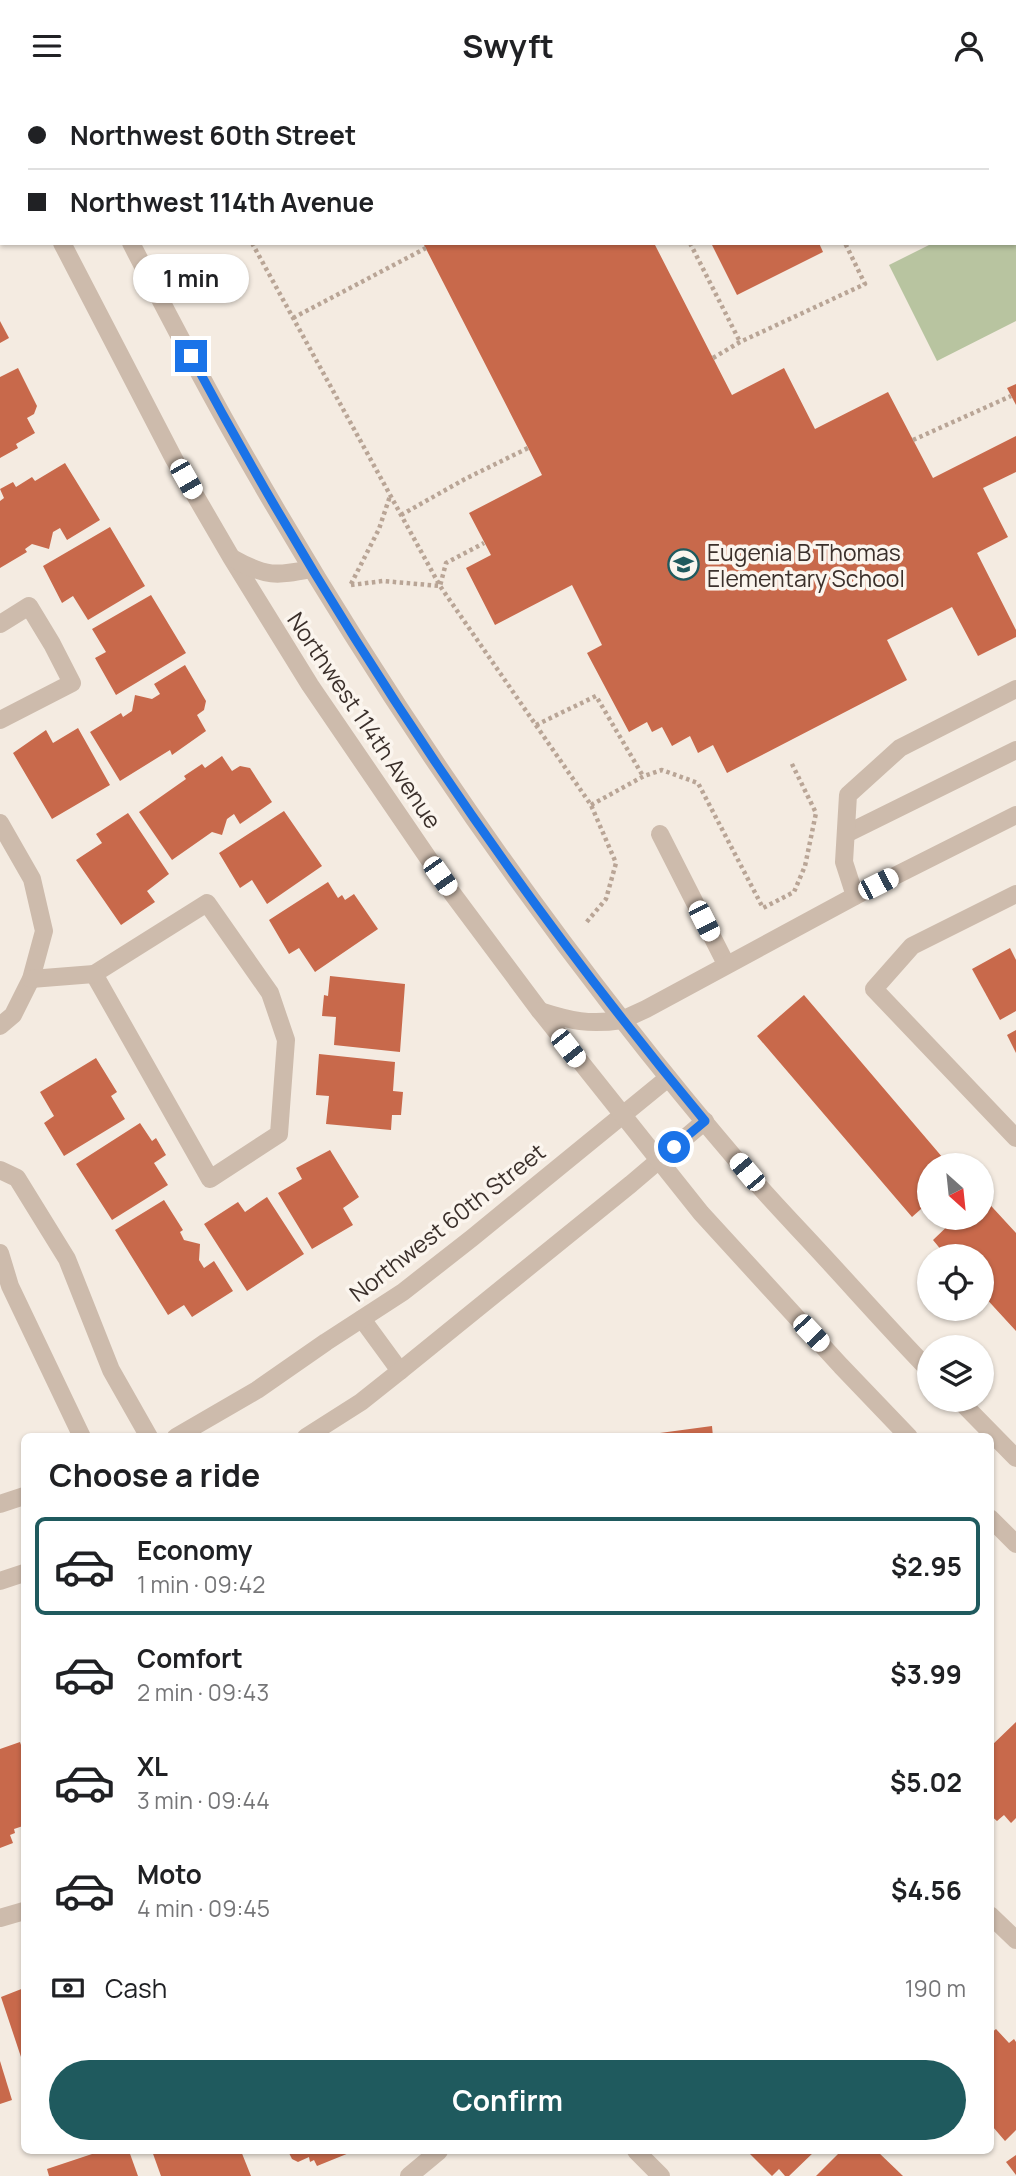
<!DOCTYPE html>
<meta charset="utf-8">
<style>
body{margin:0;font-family:Manrope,sans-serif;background:#f6f6f6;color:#202124;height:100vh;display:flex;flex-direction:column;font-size:26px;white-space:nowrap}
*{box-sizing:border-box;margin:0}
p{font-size:23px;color:#757577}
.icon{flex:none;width:38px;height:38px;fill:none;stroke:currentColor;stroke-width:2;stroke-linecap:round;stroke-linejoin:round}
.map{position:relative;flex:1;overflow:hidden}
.panel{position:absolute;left:21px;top:1342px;width:973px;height:721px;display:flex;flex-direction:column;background:#fff;border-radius:10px;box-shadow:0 2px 5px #0004}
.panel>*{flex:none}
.top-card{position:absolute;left:0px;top:0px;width:1017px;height:154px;box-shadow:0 2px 5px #0004;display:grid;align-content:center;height:154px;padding:0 28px;background:#fff}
.needle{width:46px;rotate:153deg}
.buttons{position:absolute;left:917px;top:1062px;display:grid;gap:14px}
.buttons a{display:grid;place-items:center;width:77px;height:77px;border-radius:50%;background:#fff;box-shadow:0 2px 5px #0004;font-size:35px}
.end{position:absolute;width:32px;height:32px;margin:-16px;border:9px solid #1a73e8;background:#fff;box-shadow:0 0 0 4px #fff}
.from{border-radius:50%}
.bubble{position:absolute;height:49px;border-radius:24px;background:#fff;box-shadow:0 2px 5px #0004;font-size:23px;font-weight:700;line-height:49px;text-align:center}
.car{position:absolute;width:21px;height:42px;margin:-21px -10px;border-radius:9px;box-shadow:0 0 5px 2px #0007;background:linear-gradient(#fff 24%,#345 0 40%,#fff 0 76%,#345 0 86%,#fff 0)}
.top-card b{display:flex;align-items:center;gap:24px;height:66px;font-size:26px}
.top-card b+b{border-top:2px solid #e0e0e0}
.top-card i{width:18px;height:18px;background:#202124}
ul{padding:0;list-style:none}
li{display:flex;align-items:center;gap:21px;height:98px;margin:0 14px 10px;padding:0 14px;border:4px solid transparent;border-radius:10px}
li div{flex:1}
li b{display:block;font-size:26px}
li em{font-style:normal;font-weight:700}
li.active{border-color:#1f5a5e}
li>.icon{width:63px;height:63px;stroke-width:1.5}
h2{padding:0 28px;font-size:32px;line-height:84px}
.pay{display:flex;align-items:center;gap:18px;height:77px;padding:0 28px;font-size:26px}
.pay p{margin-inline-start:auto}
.primary-button{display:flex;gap:14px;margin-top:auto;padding:14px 28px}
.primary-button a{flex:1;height:80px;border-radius:42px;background:#1f5a5e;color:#fff;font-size:28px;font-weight:700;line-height:80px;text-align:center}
header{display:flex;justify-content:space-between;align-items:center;height:91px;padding:0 28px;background:#fff;font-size:32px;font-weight:700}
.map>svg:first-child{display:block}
</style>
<header><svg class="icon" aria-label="menu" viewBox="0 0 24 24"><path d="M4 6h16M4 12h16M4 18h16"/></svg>Swyft<svg class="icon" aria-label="person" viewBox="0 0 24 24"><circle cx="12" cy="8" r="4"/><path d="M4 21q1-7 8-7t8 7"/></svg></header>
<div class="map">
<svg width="1016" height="2085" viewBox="0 0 1016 2085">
<rect width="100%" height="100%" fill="#f4ebe1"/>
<!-- green -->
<polygon fill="#b8c4a0" points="1016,110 1016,230 937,270 889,174 933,152 1015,152"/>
<!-- building -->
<g fill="#c8694b">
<polygon points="423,152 654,152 732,304 784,277 815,338 888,301 933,387 1016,345 1016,381 983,397 1008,446 977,462 1016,539 1016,546 978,565 952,516 887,549 907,589 727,682 713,654 698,662 690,645 672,655 662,636 652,641 647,631 629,641 587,562 602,554 572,494 495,534 466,477 491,464 469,422 542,384"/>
<polygon points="711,152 819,152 823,161 737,204"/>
<polygon points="0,230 9,247 0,252"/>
<polygon points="18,277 37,315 34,323 27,327 35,342 16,353 18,357 0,367 0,286"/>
<polygon points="1016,293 1016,314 1007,297"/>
<polygon points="65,372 100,429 67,449 60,437 53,441 49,458 32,453 25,458 27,461 0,477 0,410 4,407 0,398 13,391 16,396 32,386 35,390"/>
<polygon points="110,436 145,495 88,529 73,505 62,512 43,475"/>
<polygon points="151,504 186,562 116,604 95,567 106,561 92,538"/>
<polygon points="185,574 206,610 204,619 197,624 206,640 172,664 170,659 120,690 90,641 121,622 123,626 132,620 135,604 152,608 160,603 154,593"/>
<polygon points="78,637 110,694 52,728 13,662 46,639 53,652"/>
<polygon points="222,665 232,680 240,675 250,677 272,711 240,733 234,723 227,728 222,744 212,741 172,769 139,721 186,688 184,685 202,673 205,677"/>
<polygon points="284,720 322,775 267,813 252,789 240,797 219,762"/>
<polygon points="128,722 169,783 147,800 155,811 121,834 76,769 102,752 96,743"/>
<polygon points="328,791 338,807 342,804 345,809 354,803 378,838 315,881 299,857 289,863 269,829"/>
<polygon points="1010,857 1016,869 1016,920 1000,929 972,878"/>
<polygon points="330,885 405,893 400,961 334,954 336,926 322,925 324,904 328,905"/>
<polygon points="804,904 949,1074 929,1074 929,1111 912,1126 757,945"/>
<polygon points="1016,939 1016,962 1007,944"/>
<polygon points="319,963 395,971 393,1000 403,1001 401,1024 392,1024 391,1039 326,1033 329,1005 316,1004"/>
<polygon points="96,967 117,1001 111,1005 125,1028 64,1065 44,1032 54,1025 40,1001"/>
<polygon points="140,1032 152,1050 156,1047 166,1064 154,1072 168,1094 112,1129 76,1073"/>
<polygon points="330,1059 359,1106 343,1117 353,1134 312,1158 278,1102 302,1088 296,1077"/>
<polygon points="982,1105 1016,1142 1016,1240 982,1203 982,1166 947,1166 933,1149 956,1127 982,1127"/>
<polygon points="267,1106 304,1163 247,1200 204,1133 238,1111 245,1121"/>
<polygon points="164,1109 183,1139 180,1141 184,1149 200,1153 199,1169 204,1177 214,1170 233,1200 192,1226 184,1214 168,1224 115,1139"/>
<polygon points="712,1335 713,1346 645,1346 645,1344"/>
<polygon points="1016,1631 1016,1727 1011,1732 1004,1724 997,1730 990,1724 990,1656"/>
<polygon points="20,1651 24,1663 24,1732 23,1735 14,1738 15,1742 10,1744 13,1752 0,1757 0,1658"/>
<polygon points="24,1897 24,1975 1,1906"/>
<polygon points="996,1938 1009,1952 1014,1948 1016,1951 1016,2039 1005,2050 993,2036 990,2038 990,1943"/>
<polygon points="0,1970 12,2009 0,2013"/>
<polygon points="101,2060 129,2060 138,2085 49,2085 47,2078"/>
<polygon points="152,2060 241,2060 251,2085 161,2085"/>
<polygon points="288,2060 354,2060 317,2075 314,2069 310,2071 309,2066 298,2071 292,2068"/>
<polygon points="747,2060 815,2060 789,2085 785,2085 779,2078 772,2085"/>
<polygon points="841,2060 877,2060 903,2085 816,2085"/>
<polygon points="1016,2064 1016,2084 1006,2071"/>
</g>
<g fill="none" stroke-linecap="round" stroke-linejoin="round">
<!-- path -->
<g stroke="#b9a596" stroke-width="4.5" stroke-dasharray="3.5 3.5" stroke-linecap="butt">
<polyline points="168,0 169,2"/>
<polyline points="588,0 589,2"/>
<polyline points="243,2 246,0"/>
<polyline points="252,152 440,495 591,714 616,772 606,808 585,833"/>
<polyline points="690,152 740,251"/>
<polyline points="293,227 426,157"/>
<polyline points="713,267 740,251 865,193 845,152"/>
<polyline points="913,349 1011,305"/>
<polyline points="401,424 465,388 528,357"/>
<polyline points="351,493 379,438 390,405"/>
<polyline points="351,494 383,490 440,495 446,472 484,452"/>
<polyline points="536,634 596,605 643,685"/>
<polyline points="591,714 644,685 662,679 698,692 763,817 794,801 805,775 816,722 791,671"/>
</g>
<!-- service -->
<g stroke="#cdbbac" stroke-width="18">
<polyline points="660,743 726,873"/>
<polyline points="846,743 1016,659"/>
<polyline points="855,805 844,771 848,704 900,657 1016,598"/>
<polyline points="622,929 646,918 855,805 1016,724"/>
</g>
<!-- minor -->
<g stroke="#cdbbac" stroke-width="18">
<polyline points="0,533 29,515 52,553 72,592 0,629"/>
<polyline points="0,732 32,788 44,840 31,888 13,924 0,935"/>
<polyline points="1016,803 912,855 874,898 1016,1047"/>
<polygon points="207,812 270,902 286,949 279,1043 210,1088 94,883"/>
<polyline points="31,888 94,883"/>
<polyline points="0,1079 17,1087 67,1168 111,1279 149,1346"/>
<polyline points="0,1162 10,1195 82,1346"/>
<polyline points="362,1228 400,1280"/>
<polyline points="176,1346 257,1299 326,1251 403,1201 472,1147 668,987"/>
<polyline points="306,1346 361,1311 400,1280 631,1093 705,1030"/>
<polyline points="0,1413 24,1405"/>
<polyline points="0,1490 24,1482"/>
<polyline points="990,1824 1016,1849"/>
<polyline points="0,1827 24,1820"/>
<polyline points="636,2060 661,2085"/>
<polyline points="409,2085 439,2060"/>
</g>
<!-- tertiary -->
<g stroke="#cdbbac" stroke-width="18">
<polyline points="53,0 54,2"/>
<polyline points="0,32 2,35"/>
<polyline points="62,152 174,368 231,466 310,594 452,802 540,920 701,1122 841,1275 909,1346"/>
<path d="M131 152C167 222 204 293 243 361 388 615 555 857 745 1079 772 1111 802 1141 830 1172 863 1208 895 1244 929 1279"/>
<path d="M234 468C266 486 276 485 311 478"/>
<path d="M540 920C571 930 589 934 622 929"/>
<polyline points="959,1309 1016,1367"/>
<polyline points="990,1427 1016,1453"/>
</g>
</g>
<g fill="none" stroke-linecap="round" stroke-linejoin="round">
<!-- route -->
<path stroke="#1a73e8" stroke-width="9" d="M191 265C336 536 508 794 705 1030L674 1056"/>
</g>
<!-- icons -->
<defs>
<symbol id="school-ring" viewBox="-11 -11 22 22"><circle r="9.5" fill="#fbf5ee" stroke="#1f5a5e" stroke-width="1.5"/><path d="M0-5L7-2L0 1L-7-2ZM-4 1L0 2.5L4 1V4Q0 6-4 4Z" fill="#1f5a5e"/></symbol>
</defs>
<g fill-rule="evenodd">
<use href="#school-ring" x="666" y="456" width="35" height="35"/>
</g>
<g text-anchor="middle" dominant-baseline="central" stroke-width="7" stroke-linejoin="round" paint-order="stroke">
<!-- poi labels -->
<g font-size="23" fill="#3b302b" stroke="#fbf5ee" text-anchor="start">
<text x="707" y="461">Eugenia B Thomas<tspan x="707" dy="26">Elementary School</tspan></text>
</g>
<!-- street labels -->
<g font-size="23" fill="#3b302b" stroke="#fbf5ee">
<text transform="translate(365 629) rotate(56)">Northwest 114th Avenue</text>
<text transform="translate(447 1131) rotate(-38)">Northwest 60th Street</text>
</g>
</g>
</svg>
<div class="buttons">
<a><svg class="needle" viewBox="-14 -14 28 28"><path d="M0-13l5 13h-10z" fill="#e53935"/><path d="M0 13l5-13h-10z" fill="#757577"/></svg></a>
<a><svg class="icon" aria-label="locate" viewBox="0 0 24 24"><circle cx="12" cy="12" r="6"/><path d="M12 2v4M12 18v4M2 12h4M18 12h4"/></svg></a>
<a><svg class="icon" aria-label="layers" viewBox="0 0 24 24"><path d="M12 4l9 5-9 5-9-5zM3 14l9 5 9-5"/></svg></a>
</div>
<i class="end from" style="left:674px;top:1056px"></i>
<i class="end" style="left:191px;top:265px"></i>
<div class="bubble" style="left:133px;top:163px;width:116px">1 min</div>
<i class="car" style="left:186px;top:388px;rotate:150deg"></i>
<i class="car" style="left:440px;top:785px;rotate:145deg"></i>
<i class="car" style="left:878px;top:793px;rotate:63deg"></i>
<i class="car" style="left:704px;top:830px;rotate:153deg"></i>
<i class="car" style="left:568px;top:957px;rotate:142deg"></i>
<i class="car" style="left:747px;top:1081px;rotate:320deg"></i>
<i class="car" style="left:811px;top:1242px;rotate:137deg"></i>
<div class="top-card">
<b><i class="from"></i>Northwest 60th Street</b>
<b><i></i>Northwest 114th Avenue</b>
</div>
<section class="panel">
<h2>Choose a ride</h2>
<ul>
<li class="active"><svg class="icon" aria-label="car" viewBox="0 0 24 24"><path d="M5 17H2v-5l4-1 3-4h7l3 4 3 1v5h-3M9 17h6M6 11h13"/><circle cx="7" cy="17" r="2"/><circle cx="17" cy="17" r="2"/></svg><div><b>Economy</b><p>1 min · 09:42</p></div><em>$2.95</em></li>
<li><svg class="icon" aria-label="car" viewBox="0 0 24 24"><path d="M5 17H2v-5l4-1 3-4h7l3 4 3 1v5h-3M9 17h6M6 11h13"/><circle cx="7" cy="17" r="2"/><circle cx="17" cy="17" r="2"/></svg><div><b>Comfort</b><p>2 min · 09:43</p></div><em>$3.99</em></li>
<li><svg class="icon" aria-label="car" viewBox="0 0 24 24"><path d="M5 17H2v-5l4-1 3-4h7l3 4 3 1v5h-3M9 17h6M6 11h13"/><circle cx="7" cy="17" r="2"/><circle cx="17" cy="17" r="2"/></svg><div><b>XL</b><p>3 min · 09:44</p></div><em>$5.02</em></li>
<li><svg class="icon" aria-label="car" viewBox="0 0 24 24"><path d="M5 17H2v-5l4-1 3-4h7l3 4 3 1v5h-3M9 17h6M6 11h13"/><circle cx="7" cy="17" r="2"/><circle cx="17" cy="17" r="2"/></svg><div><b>Moto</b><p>4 min · 09:45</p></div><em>$4.56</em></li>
</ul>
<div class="pay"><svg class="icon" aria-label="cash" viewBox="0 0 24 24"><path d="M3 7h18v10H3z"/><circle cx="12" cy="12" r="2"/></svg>Cash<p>190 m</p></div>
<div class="primary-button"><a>Confirm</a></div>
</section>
</div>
